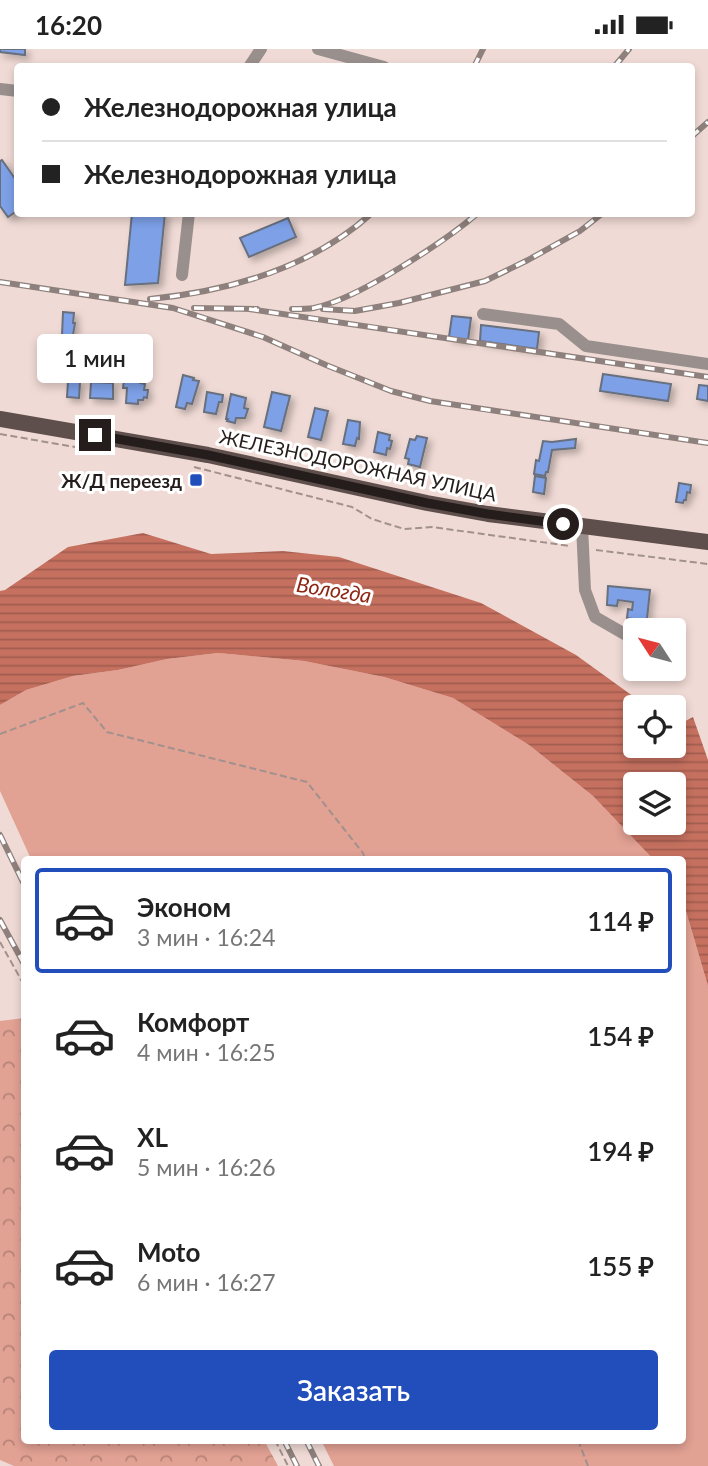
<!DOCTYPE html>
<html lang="ru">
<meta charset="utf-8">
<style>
body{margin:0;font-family:Lato,sans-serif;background:#f2f2f2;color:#222;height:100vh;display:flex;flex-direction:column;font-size:26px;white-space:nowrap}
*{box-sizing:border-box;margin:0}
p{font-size:23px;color:#767676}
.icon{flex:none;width:38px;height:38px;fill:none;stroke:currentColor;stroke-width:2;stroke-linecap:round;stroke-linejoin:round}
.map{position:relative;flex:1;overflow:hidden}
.details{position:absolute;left:21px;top:807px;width:665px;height:588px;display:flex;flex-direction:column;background:#fff;border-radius:7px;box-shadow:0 4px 10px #0003}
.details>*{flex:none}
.banner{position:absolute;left:14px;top:14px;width:681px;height:154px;border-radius:7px;box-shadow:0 4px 10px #0003;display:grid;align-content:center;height:154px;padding:0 28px;background:#fff}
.needle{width:46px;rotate:306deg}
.fabs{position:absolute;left:623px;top:569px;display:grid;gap:14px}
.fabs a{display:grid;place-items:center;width:63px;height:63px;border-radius:7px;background:#fff;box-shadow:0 4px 10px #0003;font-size:35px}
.end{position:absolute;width:32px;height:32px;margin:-16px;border:9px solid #241d1b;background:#fff;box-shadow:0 0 0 4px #fff}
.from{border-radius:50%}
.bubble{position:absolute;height:49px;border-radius:7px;background:#fff;box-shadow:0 4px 10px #0003;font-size:23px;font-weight:600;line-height:49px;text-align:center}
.banner b{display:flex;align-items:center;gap:24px;height:66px;font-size:26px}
.banner b+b{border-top:2px solid #e0e0e0}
.banner i{width:18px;height:18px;background:#222}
ul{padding:12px 0 0;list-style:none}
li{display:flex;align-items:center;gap:21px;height:105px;margin:0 14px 10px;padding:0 14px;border:4px solid transparent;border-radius:7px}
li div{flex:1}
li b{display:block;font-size:26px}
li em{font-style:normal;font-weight:600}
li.current{border-color:#224ebc}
li>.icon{width:63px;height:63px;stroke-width:1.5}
.cta{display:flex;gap:14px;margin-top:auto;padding:14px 28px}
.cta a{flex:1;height:80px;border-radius:7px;background:#224ebc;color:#fff;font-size:28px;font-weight:600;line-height:80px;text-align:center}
.status{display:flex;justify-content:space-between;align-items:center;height:49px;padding:0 35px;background:#fff;direction:ltr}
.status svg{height:19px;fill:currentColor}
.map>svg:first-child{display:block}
</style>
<div class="status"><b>16:20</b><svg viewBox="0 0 49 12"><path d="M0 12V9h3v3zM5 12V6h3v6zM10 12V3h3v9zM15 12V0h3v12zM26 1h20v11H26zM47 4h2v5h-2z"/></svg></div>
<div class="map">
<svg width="708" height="1417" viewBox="0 0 708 1417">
<defs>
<pattern id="forest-crowns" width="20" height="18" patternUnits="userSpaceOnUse" patternTransform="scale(1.75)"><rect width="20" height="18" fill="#e1a193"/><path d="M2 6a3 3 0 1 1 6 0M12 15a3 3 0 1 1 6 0" fill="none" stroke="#b68377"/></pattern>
<pattern id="water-rules" width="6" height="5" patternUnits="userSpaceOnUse" patternTransform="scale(1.75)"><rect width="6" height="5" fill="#c67160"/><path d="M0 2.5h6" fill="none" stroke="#a15c4e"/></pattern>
<filter id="shadow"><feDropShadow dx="4" dy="4" stdDeviation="3.5" flood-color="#0004"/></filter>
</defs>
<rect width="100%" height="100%" fill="#f0dad5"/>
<!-- green -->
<g fill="#e1a193">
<polygon points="218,604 304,612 384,628 453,649 529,696 593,747 653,810 31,810 0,742 0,656 26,641 73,627 118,621 167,610"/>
<polygon points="683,852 708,937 708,1417 334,1417 321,1391 682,1391"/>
</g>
<!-- forest -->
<polygon fill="url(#forest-crowns)" points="24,969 24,1391 264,1391 278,1417 14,1417 0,1411 0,972"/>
<!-- water -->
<path fill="url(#water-rules)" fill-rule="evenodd" d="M143 484 211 505 283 502 339 508 481 554 576 606 648 658H635V696H674V676L676 677 693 668 708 711V937L683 852 682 810H653L593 747 529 696 453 649 384 628 304 612 218 604 167 610 118 621 73 627 26 641 0 656V542L5 541 68 498ZM635 735H674V774H635Z"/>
<!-- building -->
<g fill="#7da0e7" stroke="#676f7e" stroke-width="2" filter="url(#shadow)">
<polygon points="0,0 25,0 25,6 0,3"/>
<polygon points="2,111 18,134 18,161 8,168 0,157 0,112"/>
<polygon points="132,164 165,164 158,234 125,236"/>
<polygon points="288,169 296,188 249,208 240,189"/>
<polygon points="63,263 74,264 73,274 75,274 73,286 62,286"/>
<polygon points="452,267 471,269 468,291 449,288"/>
<polygon points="481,276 539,283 537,300 480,292"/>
<polygon points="603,325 671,335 668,352 600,342"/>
<polygon points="183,326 194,329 193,331 199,332 192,355 187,354 185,360 176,358"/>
<polygon points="124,331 140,333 140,334 145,335 144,341 148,341 147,349 144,348 143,351 138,351 138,355 126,354 127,339 123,339"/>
<polygon points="68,332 80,333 79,349 67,348"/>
<polygon points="91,333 113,334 113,350 90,349"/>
<polygon points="699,336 708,337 708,352 697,350"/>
<polygon points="207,343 223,346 222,353 219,353 216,365 204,363"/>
<polygon points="272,343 290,347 281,382 264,378"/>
<polygon points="231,345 246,349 244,359 248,360 245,369 236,369 235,374 227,372 228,370 226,370"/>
<polygon points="315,359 328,362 321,391 308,388"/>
<polygon points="348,371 360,373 359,390 357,389 355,397 343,395"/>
<polygon points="378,383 390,386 389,391 392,392 390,400 387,399 386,406 374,403"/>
<polygon points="417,387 427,389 420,418 408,415 409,410 405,409 410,390 415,391"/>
<polygon points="576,390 575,399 552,401 548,423 546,423 545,427 534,425 536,411 539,412 543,392 552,393"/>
<polygon points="535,427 546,429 544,445 533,443"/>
<polygon points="679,434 691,436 690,444 687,443 686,451 684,451 683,454 676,453"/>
<polygon points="608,537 650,541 646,579 632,577 633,570 627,569 628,560 632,561 633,553 618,551 617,557 607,556"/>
</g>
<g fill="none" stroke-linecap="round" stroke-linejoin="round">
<!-- path -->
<g stroke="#a1918d" stroke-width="2" stroke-dasharray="7 3.5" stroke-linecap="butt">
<polyline points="0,385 92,401"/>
<polyline points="194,418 352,458 372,470 404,480 432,478 570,497"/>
<polyline points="596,501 708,515"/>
<polyline points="0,685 83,654 107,683 307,733 363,804 365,810"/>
<polyline points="0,893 24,936"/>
<polyline points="275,1391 288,1417"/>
<polyline points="578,1391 588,1417"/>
</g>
<!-- minor -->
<g stroke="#99908e" stroke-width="12">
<polyline points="318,0 384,18"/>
<polyline points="249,18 261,0"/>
<polyline points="0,40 18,42"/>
<polyline points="182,226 189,164"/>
<polyline points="483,265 559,275 586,297 708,315"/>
<polyline points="582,477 585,541 595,568 635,591"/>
</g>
<!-- major -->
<polyline stroke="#5f4f4c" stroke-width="16" points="0,370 208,406 427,454 488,465 708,493"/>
<defs>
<g id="rail">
<polyline points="474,18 483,0"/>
<polyline points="614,18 629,0"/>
<polyline points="691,88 708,73"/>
<polyline points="0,233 173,259 263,288 326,316 391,342 430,352 708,394"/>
<path d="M150 250C230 242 311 219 372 164"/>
<polyline points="194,259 257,260"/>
<polyline points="249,260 708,328"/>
<path d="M292 260C300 260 307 260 314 259 340 253 365 239 388 226 420 207 450 188 478 164"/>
<polyline points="323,260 355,262 399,254 485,232 528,211 580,182 603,164"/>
<polyline points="0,786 24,835"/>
<polyline points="0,871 24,915"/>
<polyline points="284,1391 297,1417"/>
<polyline points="306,1391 319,1417"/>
</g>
</defs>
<!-- rail casing -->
<use href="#rail" stroke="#8e807c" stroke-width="6"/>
<!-- rail -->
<use href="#rail" stroke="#fff" stroke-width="3.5" stroke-dasharray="10" stroke-linecap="butt"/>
</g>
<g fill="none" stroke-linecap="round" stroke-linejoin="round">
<!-- route -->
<polyline stroke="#241d1b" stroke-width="9" points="95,386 208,406 427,454 488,465 563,475"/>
</g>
<!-- markers -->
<rect fill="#224ebc" stroke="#fff" stroke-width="2.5" x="189" y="424" width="14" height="14" rx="3.5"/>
<g text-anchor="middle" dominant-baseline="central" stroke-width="6" stroke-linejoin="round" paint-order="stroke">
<!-- street labels -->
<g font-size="19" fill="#241d1b" stroke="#fff">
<text transform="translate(358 416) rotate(12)">ЖЕЛЕЗНОДОРОЖНАЯ УЛИЦА</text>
</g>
<!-- poi labels -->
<g font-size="19" font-weight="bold" fill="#241d1b" stroke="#fff" text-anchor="end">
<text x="182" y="431">Ж/Д переезд</text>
</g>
<!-- water labels -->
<g font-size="21" font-style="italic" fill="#8d2613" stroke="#fff">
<text transform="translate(334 540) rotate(9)">Вологда</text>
</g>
</g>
</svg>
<div class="fabs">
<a><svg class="needle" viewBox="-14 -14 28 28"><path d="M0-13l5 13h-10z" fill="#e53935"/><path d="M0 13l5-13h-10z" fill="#767676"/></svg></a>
<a><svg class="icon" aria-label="locate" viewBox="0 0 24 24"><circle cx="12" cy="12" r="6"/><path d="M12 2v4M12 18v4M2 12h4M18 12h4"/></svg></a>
<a><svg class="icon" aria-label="layers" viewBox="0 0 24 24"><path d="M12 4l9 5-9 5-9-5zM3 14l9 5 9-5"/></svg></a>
</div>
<i class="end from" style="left:563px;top:475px"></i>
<i class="end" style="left:95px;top:386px"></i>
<div class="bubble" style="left:37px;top:285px;width:116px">1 мин</div>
<div class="banner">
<b><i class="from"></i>Железнодорожная улица</b>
<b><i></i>Железнодорожная улица</b>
</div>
<section class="details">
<ul>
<li class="current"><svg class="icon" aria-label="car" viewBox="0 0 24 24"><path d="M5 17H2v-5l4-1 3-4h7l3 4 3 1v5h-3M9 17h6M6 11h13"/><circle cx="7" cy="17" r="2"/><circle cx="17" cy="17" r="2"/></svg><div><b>Эконом</b><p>3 мин · 16:24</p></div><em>114 ₽</em></li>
<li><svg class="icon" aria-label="car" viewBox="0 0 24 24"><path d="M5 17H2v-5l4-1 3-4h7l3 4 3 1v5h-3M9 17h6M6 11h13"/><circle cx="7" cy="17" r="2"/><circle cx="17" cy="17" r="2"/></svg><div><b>Комфорт</b><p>4 мин · 16:25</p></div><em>154 ₽</em></li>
<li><svg class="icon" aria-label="car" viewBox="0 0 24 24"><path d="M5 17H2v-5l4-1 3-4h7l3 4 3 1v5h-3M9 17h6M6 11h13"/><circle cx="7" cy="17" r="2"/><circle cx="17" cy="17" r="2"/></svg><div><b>XL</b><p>5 мин · 16:26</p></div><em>194 ₽</em></li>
<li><svg class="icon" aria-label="car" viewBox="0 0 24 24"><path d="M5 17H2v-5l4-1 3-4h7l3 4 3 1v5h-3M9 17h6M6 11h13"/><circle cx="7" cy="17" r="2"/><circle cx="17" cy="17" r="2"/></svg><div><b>Moto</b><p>6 мин · 16:27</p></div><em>155 ₽</em></li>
</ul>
<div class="cta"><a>Заказать</a></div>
</section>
</div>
